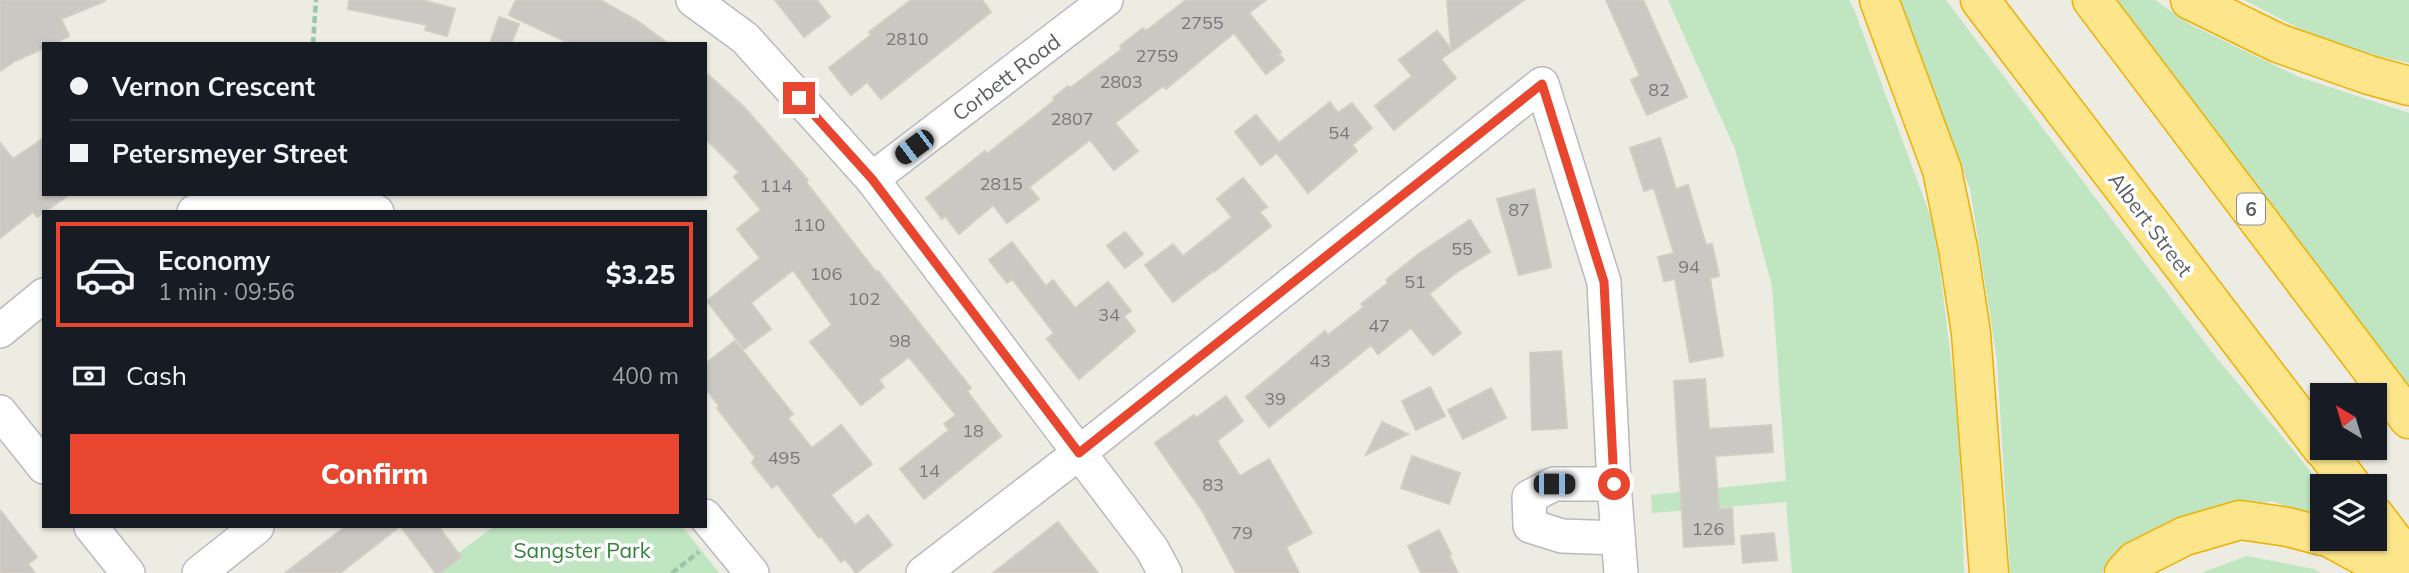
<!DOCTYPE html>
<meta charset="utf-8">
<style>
body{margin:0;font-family:Mulish,sans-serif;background:#242831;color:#f1f3f6;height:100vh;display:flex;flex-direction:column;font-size:26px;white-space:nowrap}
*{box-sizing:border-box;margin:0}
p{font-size:23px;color:#9ea1a6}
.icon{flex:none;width:38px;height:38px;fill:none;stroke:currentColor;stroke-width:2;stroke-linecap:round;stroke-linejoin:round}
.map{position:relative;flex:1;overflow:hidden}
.details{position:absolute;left:42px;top:210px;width:665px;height:318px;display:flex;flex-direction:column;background:#171b24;border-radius:0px;box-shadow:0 2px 5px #0004}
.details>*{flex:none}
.hud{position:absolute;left:42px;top:42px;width:665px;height:154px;border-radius:0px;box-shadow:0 2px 5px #0004;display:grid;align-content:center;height:154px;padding:0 28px;background:#171b24}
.needle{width:46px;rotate:322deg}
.buttons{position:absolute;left:2310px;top:383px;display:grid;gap:14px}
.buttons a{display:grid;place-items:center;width:77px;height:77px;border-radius:0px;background:#171b24;box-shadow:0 2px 5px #0004;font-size:35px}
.end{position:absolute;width:32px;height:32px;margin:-16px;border:9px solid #e8462e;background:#fff;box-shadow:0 0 0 4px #fff}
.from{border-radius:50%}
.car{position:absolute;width:21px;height:42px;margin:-21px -10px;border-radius:9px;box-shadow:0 0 5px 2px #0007;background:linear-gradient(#222 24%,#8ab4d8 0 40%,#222 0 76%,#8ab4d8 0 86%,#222 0)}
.hud b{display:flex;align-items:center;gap:24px;height:66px;font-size:26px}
.hud b+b{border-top:2px solid #363941}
.hud i{width:18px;height:18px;background:#f1f3f6}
ul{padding:12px 0 0;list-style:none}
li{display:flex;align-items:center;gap:21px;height:105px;margin:0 14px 10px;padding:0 14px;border:4px solid transparent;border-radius:0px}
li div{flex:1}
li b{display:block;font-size:26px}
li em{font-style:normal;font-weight:800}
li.active{border-color:#e8462e}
li>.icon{width:63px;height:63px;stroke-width:1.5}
.pay{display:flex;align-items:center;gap:18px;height:77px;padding:0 28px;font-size:26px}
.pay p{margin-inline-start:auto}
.action{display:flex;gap:14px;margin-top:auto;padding:14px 28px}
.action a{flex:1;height:80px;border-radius:0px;background:#e8462e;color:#fff;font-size:28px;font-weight:800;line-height:80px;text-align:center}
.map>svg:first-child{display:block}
</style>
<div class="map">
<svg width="2409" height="573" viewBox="0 0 2409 573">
<rect width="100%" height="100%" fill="#edece2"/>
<!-- green -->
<g fill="#bfe5c1">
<polygon points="1668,0 1849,0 1854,9 1935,229 1959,425 1964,573 1792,573 1786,502 1652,513 1651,495 1786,481 1772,286 1735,149"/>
<polygon points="1897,0 1946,0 2211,351 2323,486 2322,521 2272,501 2200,512 2135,541 2101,573 2010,573 1997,360 1970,188"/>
<polygon points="2115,0 2155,0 2191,25 2299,77 2409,113 2409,389"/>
<polygon points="2244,0 2409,0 2409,63 2332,45"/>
<polygon points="493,527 683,527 719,573 432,573"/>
<polygon points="2247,556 2314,569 2320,573 2201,573"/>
</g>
<!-- building -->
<g fill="#cac8c2" stroke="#d2cdc1" stroke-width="2">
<polygon points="0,0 105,0 105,1 61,19 69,36 53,44 44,44 44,48 15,61 0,71"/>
<polygon points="349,0 422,0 455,9 447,36 425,30 427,25 348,9"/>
<polygon points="516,0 600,0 636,20 669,44 571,44 509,15"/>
<polygon points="775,0 817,0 830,17 804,37"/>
<polygon points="911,0 982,0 991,12 881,99 867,82 851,95 829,68 871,35 869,32"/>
<polygon points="1186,0 1266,0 1249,13 1281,52 1279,54 1284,60 1266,74 1234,33 1166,89 1163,86 1115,123 1138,151 1114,170 1090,140 1029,187 1039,199 1007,223 993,205 959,234 945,216 942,219 926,198 985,151 987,154 1055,100 1053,98 1068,86 1070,88 1122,49 1120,46 1143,28 1146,31"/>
<polygon points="1447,0 1524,0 1441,59 1456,78 1394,130 1375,106 1412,76 1399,60 1437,31 1451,49"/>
<polygon points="1606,0 1643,0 1687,97 1647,115 1631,80 1640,76"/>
<polygon points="499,17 519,24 511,44 490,44"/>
<polygon points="705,72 744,107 808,180 806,182 876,272 878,271 971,388 967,391 1001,436 924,499 900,469 949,430 944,424 956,415 909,357 879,380 884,387 861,405 810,342 832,325 793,270 751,303 771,329 744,349 707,301 760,258 737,229 761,210 734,177 739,172 705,138"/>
<polygon points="1330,102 1338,113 1352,103 1372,128 1352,145 1357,151 1308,193 1277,153 1261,165 1235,132 1256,115 1279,143"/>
<polygon points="44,138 44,194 70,194 37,217 33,212 0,238 0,143 13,159"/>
<polygon points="1660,138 1676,189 1688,185 1706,245 1712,244 1719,276 1710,278 1723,356 1690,362 1675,279 1664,281 1658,257 1674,253 1654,188 1644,191 1630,148"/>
<polygon points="1243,178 1267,207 1260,212 1271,226 1214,272 1213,271 1173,302 1145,265 1173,244 1183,256 1232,217 1217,199"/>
<polygon points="1534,189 1551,267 1519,275 1497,199"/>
<polygon points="1470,220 1490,252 1457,272 1429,294 1461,333 1433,355 1411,328 1378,354 1371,345 1269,427 1246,397 1325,331 1328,335 1364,307 1361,304 1388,283 1386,280 1420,253"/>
<polygon points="1125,232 1143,254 1125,268 1107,246"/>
<polygon points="1012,242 1046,286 1053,280 1075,308 1108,282 1131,311 1124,316 1135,331 1079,379 1047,339 1054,333 1012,279 1007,283 989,260"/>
<polygon points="735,341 793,414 788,418 812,448 841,425 872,464 831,495 855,525 868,515 892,545 856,573 845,559 841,562 821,536 819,538 777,484 772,488 752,463 755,457 717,408 719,406 705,388 705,364"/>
<polygon points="1561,351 1567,428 1532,430 1530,353"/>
<polygon points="1705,379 1709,429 1771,425 1773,452 1715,456 1719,509 1732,508 1734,544 1684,547 1674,381"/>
<polygon points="1430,387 1445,416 1416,430 1402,401"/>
<polygon points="1491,388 1506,418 1463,439 1448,410"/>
<polygon points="1226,396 1243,421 1217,441 1240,476 1269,459 1312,533 1286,547 1299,573 1236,573 1203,512 1155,443 1194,415 1196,418"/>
<polygon points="1382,422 1408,434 1366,455"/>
<polygon points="1412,456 1460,473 1449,504 1401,488"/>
<polygon points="0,510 37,557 28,564 35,573 0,573"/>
<polygon points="1058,522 1098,573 993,573"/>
<polygon points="345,527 399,527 340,573 285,573"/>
<polygon points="401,527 439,527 461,557 440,573 436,573"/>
<polygon points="1439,530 1451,554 1449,555 1458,573 1421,573 1408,546"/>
<polygon points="1774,533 1777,560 1743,563 1741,536"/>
</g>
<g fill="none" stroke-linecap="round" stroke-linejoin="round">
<defs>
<g id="minor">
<polyline points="693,0 745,38 872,179 1152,549 1165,573"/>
<polyline points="872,179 1106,0"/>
<polyline points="194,212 205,207 276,196 327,200 377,212"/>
<polyline points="0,331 44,295"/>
<polyline points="0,412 44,467"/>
<polyline points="1614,484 1554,484 1529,497 1530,526 1562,536 1618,538"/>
<polyline points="705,516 752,573"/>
<polyline points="91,527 128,573"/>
<polyline points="199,573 257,527"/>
<polyline points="923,573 1079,453 1542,84 1604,282 1614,484 1621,573"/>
</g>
<g id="highway">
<polyline points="1879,0 1942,170 1958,248 1971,333 1989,573"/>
<polyline points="1980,0 2322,448"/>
<polyline points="2092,0 2409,419"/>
<polyline points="2190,0 2278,43 2369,75 2409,86"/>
<polyline points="2323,448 2352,486"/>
<polyline points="2375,516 2409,561"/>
<polyline points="2332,539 2382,566 2390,573"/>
<polyline points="2124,573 2135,561 2185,536 2240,520 2288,527 2322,536"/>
</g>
</defs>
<!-- minor casing -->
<use href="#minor" stroke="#b8babf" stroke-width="36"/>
<!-- highway casing -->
<use href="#highway" stroke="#eeb002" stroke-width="41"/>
<!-- path -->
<g stroke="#98c6a7" stroke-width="4.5" stroke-dasharray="7 3.5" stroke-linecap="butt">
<polyline points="313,44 316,0"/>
<polyline points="672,573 699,552"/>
</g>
<!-- minor -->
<use href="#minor" stroke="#fff" stroke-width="33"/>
<!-- highway -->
<use href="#highway" stroke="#fce58b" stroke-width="38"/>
</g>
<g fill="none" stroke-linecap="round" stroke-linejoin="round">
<!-- route -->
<polyline stroke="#e8462e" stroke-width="9" points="799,98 872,179 1079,453 1542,84 1604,282 1614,484"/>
</g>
<g text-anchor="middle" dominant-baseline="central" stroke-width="7" stroke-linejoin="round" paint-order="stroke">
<!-- number labels -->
<g font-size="18" fill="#77787b">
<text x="1202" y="22">2755</text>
<text x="907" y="38">2810</text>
<text x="1157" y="55">2759</text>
<text x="1121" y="81">2803</text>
<text x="1659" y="89">82</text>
<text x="1072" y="118">2807</text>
<text x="1339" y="132">54</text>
<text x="1001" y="183">2815</text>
<text x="776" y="185">114</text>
<text x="1519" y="209">87</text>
<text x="809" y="224">110</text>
<text x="1462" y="248">55</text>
<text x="1689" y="266">94</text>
<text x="826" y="273">106</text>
<text x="1415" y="281">51</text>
<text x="864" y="298">102</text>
<text x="1109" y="314">34</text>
<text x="1379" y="325">47</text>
<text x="900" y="340">98</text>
<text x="1320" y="360">43</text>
<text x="1275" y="398">39</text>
<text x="973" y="430">18</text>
<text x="784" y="457">495</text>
<text x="929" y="470">14</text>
<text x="1213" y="484">83</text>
<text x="1708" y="528">126</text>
<text x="1242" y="532">79</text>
</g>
<!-- shield labels -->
<rect fill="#fff" stroke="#8c8e92" stroke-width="2" x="2237" y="193.5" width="28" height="31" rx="5"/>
<g font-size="19" font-weight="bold" fill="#5b5e63">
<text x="2251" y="209">6</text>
</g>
<!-- street labels -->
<g font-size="21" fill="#5b5e63" stroke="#fff">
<text transform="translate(1006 77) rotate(-37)">Corbett Road</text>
<text transform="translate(2151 224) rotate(53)">Albert Street</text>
</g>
<!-- park labels -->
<g font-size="21" fill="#34813c" stroke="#fff">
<text x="582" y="550">Sangster Park</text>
</g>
</g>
</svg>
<div class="buttons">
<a><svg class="needle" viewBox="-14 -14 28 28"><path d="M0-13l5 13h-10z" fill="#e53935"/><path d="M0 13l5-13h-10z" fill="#9ea1a6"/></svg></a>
<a><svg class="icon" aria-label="layers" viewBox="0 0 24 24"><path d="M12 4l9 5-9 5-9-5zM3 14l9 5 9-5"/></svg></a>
</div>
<i class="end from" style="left:1614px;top:484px"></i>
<i class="end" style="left:799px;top:98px"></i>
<i class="car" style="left:914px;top:147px;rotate:233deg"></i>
<i class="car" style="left:1554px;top:484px;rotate:90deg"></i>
<div class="hud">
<b><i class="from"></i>Vernon Crescent</b>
<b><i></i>Petersmeyer Street</b>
</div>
<section class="details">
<ul>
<li class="active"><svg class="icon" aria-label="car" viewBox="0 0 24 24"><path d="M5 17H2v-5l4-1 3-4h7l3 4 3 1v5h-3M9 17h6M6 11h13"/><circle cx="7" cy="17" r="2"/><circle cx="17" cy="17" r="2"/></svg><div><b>Economy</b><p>1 min · 09:56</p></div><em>$3.25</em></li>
</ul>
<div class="pay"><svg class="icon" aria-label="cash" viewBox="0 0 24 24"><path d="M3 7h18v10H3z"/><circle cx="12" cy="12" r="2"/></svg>Cash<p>400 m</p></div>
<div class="action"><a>Confirm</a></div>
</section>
</div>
